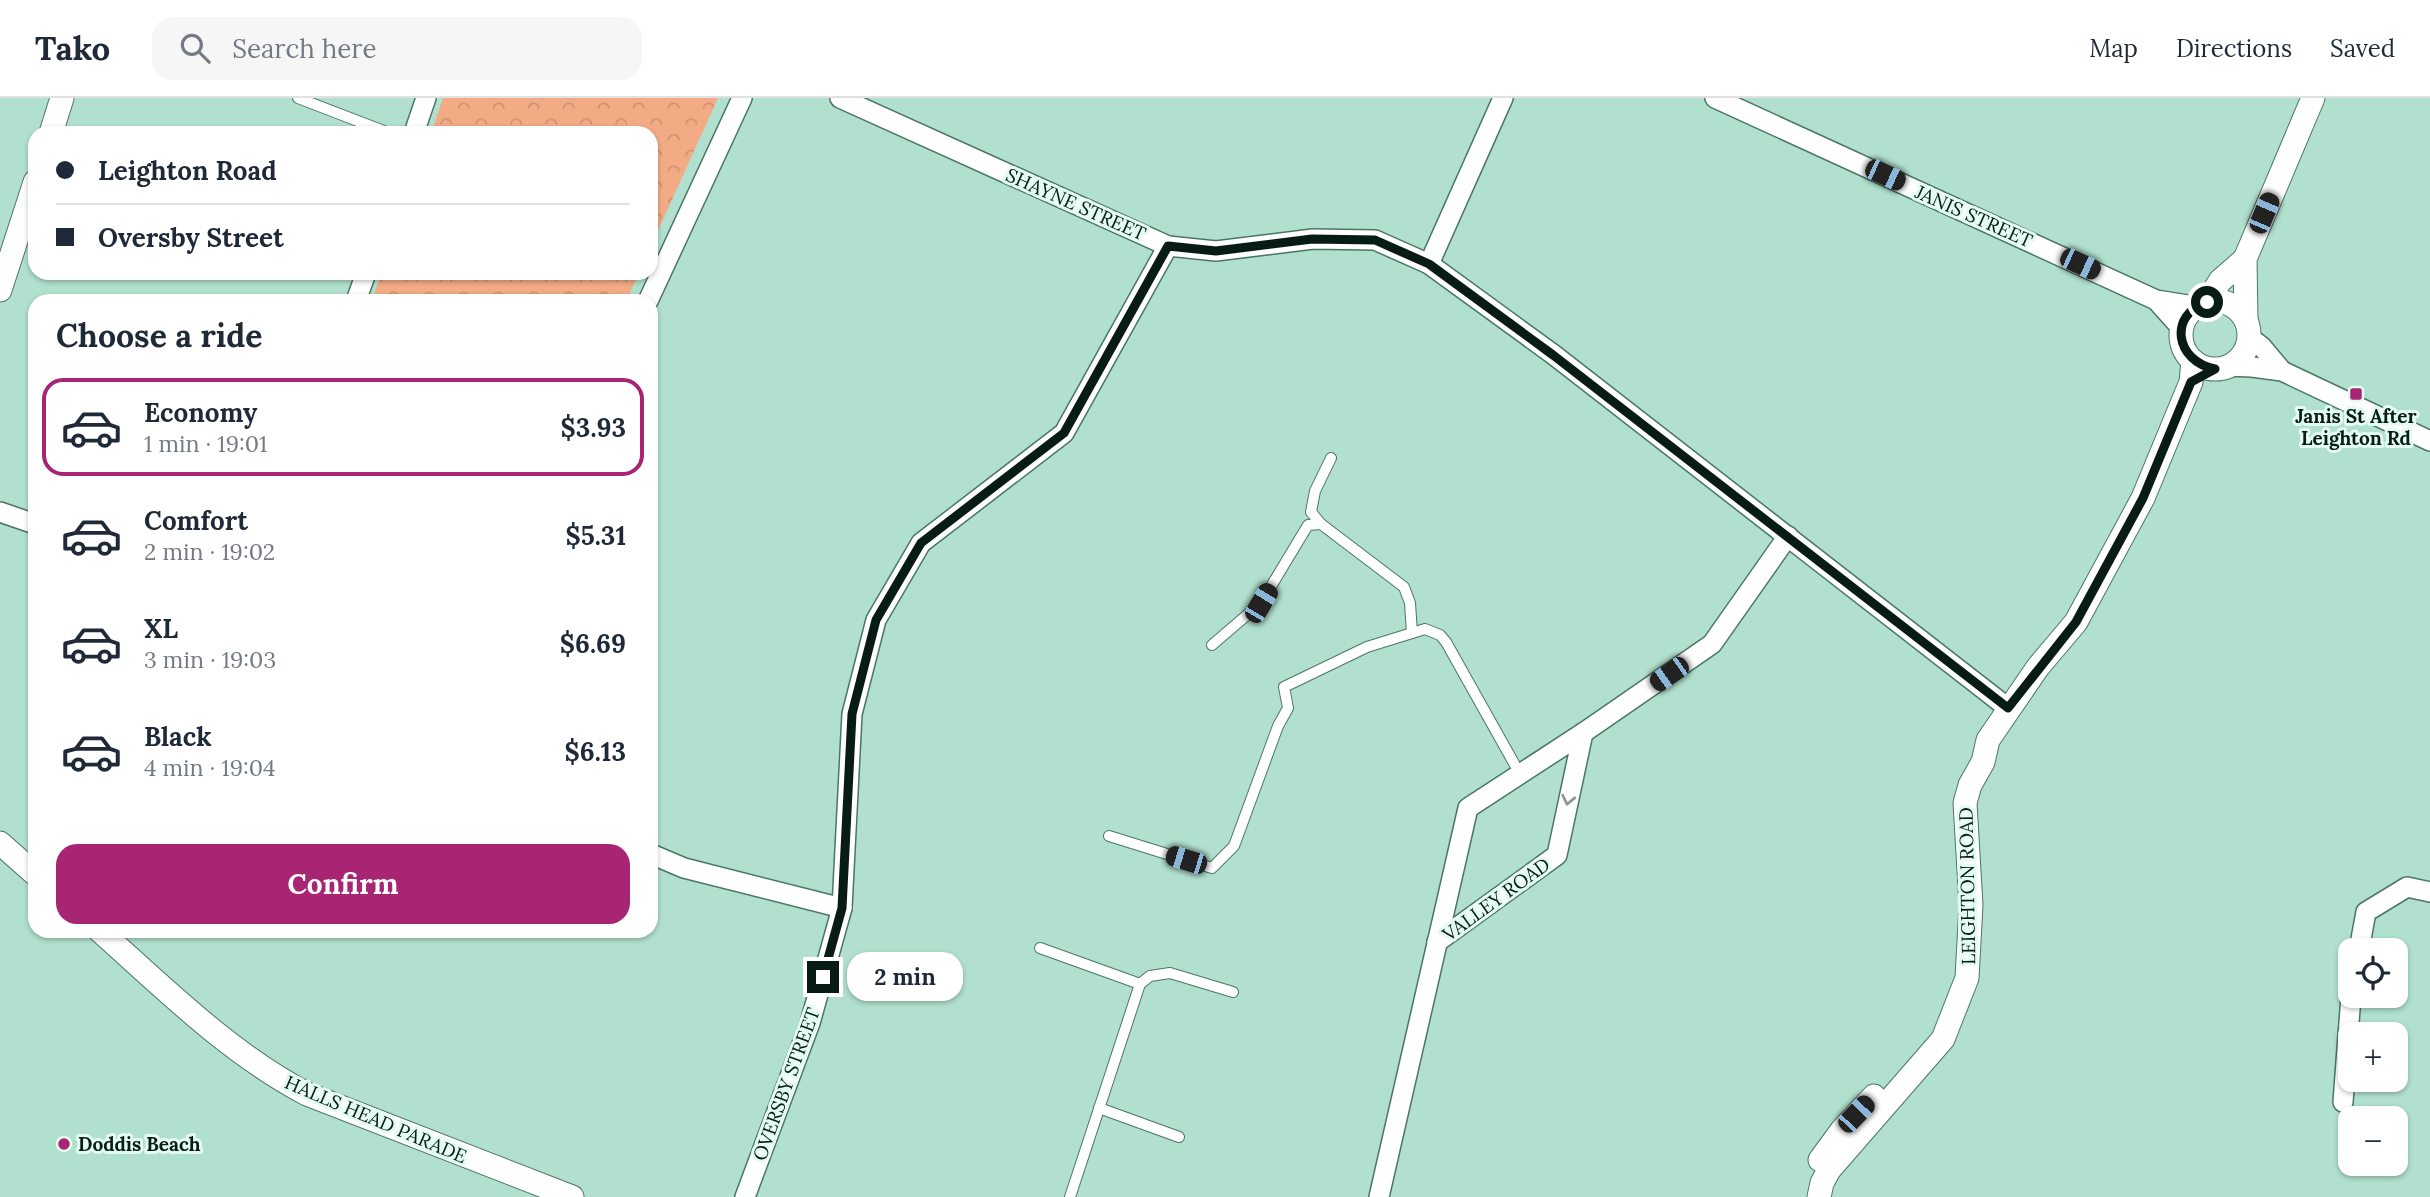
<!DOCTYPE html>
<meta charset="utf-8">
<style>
body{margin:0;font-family:Lora,serif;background:#f6f6f7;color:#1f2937;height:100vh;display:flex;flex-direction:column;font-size:26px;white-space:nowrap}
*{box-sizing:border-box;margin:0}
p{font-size:23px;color:#747a83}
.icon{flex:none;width:38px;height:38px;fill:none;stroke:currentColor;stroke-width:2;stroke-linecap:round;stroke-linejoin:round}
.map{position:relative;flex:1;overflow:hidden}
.sheet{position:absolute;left:28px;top:196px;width:630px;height:644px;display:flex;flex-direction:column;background:#fff;border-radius:21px;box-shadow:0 2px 5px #0004}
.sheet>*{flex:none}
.guide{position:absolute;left:28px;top:28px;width:630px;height:154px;border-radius:21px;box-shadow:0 2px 5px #0004;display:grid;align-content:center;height:154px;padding:0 28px;background:#fff}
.tools{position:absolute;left:2338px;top:840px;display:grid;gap:14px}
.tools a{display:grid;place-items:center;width:70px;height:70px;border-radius:14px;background:#fff;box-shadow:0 2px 5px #0004;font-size:35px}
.end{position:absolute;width:32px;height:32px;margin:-16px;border:9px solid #091b15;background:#fff;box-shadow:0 0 0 4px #fff}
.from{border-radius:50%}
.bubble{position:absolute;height:49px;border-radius:21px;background:#fff;box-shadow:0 2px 5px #0004;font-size:23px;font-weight:800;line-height:49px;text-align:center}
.car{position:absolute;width:21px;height:42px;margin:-21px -10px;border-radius:9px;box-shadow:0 0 5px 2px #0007;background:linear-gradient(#222 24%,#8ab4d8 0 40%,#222 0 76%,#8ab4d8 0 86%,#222 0)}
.guide b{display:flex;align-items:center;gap:24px;height:66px;font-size:26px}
.guide b+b{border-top:2px solid #e0e1e3}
.guide i{width:18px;height:18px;background:#1f2937}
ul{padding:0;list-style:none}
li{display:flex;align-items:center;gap:21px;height:98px;margin:0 14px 10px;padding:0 14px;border:4px solid transparent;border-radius:21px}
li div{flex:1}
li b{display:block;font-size:26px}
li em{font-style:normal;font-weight:800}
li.current{border-color:#a72572}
li>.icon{width:63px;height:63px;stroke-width:1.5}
h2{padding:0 28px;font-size:32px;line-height:84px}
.button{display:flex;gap:14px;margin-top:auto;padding:14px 28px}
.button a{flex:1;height:80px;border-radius:21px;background:#a72572;color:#fff;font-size:28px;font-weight:800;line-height:80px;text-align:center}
header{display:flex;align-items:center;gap:42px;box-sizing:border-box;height:98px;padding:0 35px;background:#fff;border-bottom:2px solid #e0e1e3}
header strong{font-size:33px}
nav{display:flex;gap:38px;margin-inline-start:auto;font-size:24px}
.search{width:490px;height:63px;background:#f6f6f7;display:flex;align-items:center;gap:18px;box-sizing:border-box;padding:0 24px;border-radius:21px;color:#747a83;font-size:26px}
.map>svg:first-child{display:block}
</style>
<header>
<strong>Tako</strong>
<div class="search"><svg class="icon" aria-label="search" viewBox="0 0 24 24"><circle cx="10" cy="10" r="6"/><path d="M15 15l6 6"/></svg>Search here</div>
<nav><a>Map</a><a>Directions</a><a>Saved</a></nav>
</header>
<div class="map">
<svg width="2430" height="1099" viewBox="0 0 2430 1099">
<defs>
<pattern id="park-crowns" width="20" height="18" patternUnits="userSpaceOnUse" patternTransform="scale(1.75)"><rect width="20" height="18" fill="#f3ab85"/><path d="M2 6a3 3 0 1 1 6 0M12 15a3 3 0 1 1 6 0" fill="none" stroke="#cf9372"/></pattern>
</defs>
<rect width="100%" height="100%" fill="#b1e0ce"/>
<!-- park -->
<g fill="url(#park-crowns)">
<polygon points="443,0 718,0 651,148 651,35 431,35"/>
<polygon points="381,175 639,175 626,203 372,203"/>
</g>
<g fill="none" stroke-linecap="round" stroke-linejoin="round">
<defs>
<g id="service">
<polyline points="298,0 389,35"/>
<polyline points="1321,426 1311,414 1315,393 1331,360"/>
<polyline points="1212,547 1261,505 1308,427 1321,426 1404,489 1410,505 1412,535"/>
<polyline points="1109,738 1212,770 1234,748 1278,628 1288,610 1284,589 1367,549 1425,531 1440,537 1446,544 1520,676"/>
<polyline points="1040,850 1140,886"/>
<polyline points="1099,1010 1179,1039"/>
<polyline points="1070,1099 1140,886 1150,878 1170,875 1233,894"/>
</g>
<g id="minor">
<polyline points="840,0 1168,148 1216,153 1313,141 1375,142 1429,166 1554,257 2008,610"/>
<polyline points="1715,0 2156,202 2194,208"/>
<polyline points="414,35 426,0"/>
<polyline points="1429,166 1503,0"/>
<polyline points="2156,202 2182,231"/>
<polyline points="356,203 366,175"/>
<polyline points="648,203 742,0"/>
<polyline points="2248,238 2262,249 2282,273"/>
<polyline points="2226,268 2252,269 2282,273 2430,343"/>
<polyline points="0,414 35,426"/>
<polyline points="651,756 684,770 842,810"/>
<polyline points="1437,844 1557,757 1583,635"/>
<polyline points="2359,852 2366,814 2407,789 2430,794"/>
<polyline points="2343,1004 2351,898"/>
<polyline points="745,1099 810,925 842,810 852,616 876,522 921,445 1064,335 1168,148"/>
<polyline points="1379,1099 1468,710 1583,635 1712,546 1788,438"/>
</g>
<g id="tertiary">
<polyline points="51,35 62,0"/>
<polyline points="0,192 35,84"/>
<circle cx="2215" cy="237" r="34"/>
<polyline points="2207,204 2220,183 2245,161"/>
<polyline points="2246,222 2245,161 2313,0"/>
<polyline points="0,745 35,776"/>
<path d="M100 833C165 891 229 955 307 996L572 1099"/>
<polyline points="1820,1062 1842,1032 1874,998"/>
<polyline points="1819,1099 1822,1085 1829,1072 1943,941 1967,880 1971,807 1965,705 1970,687 1983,664 1988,642 2038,569 2076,524 2143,400 2191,284 2193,263"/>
</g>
</defs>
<!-- service casing -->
<use href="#service" stroke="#4a7666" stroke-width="12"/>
<!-- minor casing -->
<use href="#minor" stroke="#4a7666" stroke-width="22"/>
<!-- tertiary casing -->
<use href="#tertiary" stroke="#4a7666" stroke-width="25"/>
<!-- service -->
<use href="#service" stroke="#fff" stroke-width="10"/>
<!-- minor -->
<use href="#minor" stroke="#fff" stroke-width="19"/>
<!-- tertiary -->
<use href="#tertiary" stroke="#fff" stroke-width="23"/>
</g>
<!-- one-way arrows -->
<defs><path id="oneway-chevron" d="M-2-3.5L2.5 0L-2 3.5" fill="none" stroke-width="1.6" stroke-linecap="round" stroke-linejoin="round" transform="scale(1.75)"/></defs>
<use stroke="#909896" href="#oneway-chevron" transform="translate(1568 702) rotate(102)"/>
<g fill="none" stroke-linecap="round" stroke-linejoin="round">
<!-- route -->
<path stroke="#091b15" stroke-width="9" d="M823 879 842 810 852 616 876 522 921 445 1064 335 1168 148 1216 153 1312 141 1375 142 1429 166 1553 257 2008 610 2076 524 2143 400 2191 284 2215 271C2175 263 2168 217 2207 204"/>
</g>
<!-- markers -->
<g fill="#a72572" stroke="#e3fbf1" stroke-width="2.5">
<rect x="2349" y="289" width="14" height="14" rx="3.5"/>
<circle cx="64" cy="1046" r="7"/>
</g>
<g text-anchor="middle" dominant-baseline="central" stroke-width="6" stroke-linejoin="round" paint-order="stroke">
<!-- street labels -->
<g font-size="19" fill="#091b15" stroke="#e3fbf1">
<text transform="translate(1076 106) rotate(24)">SHAYNE STREET</text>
<text transform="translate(1974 118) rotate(24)">JANIS STREET</text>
<text transform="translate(1967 788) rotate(-91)">LEIGHTON ROAD</text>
<text transform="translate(1496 801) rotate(-36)">VALLEY ROAD</text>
<text transform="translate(786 986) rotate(-70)">OVERSBY STREET</text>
<text transform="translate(376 1021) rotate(23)">HALLS HEAD PARADE</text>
</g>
<!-- poi labels -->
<g font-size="19" font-weight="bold" fill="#091b15" stroke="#e3fbf1">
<text x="2356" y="318">Janis St After<tspan x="2356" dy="22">Leighton Rd</tspan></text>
<text x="78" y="1046" text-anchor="start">Doddis Beach</text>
</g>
</g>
</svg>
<div class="tools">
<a><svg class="icon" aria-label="locate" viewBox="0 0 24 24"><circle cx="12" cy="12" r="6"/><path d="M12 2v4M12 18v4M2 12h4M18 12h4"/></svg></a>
<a>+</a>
<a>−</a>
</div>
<i class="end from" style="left:2207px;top:204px"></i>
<i class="end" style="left:823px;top:879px"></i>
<div class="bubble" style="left:847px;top:854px;width:116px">2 min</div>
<i class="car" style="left:1885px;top:77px;rotate:115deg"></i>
<i class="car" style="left:2264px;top:115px;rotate:23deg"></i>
<i class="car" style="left:2080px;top:166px;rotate:115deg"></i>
<i class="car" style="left:1261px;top:505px;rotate:31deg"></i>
<i class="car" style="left:1669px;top:576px;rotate:235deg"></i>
<i class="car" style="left:1186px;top:762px;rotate:287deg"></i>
<i class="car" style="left:1856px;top:1016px;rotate:44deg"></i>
<div class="guide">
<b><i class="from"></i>Leighton Road</b>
<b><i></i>Oversby Street</b>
</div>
<section class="sheet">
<h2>Choose a ride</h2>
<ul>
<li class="current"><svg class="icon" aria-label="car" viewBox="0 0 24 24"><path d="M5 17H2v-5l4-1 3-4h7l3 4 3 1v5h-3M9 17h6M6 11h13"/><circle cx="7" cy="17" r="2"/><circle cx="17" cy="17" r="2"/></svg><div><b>Economy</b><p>1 min · 19:01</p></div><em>$3.93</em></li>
<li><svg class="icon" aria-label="car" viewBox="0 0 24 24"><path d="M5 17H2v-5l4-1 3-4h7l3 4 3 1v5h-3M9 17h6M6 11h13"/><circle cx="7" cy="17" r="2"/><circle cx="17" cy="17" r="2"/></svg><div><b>Comfort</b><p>2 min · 19:02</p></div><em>$5.31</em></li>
<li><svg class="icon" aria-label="car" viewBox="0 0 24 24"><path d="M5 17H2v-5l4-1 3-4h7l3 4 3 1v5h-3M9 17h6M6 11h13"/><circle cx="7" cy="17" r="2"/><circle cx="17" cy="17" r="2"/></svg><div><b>XL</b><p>3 min · 19:03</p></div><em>$6.69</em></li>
<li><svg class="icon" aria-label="car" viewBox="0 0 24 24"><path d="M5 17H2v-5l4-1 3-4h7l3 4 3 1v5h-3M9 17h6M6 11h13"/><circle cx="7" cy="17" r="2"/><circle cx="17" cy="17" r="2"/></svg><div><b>Black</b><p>4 min · 19:04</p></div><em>$6.13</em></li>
</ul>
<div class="button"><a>Confirm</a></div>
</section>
</div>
